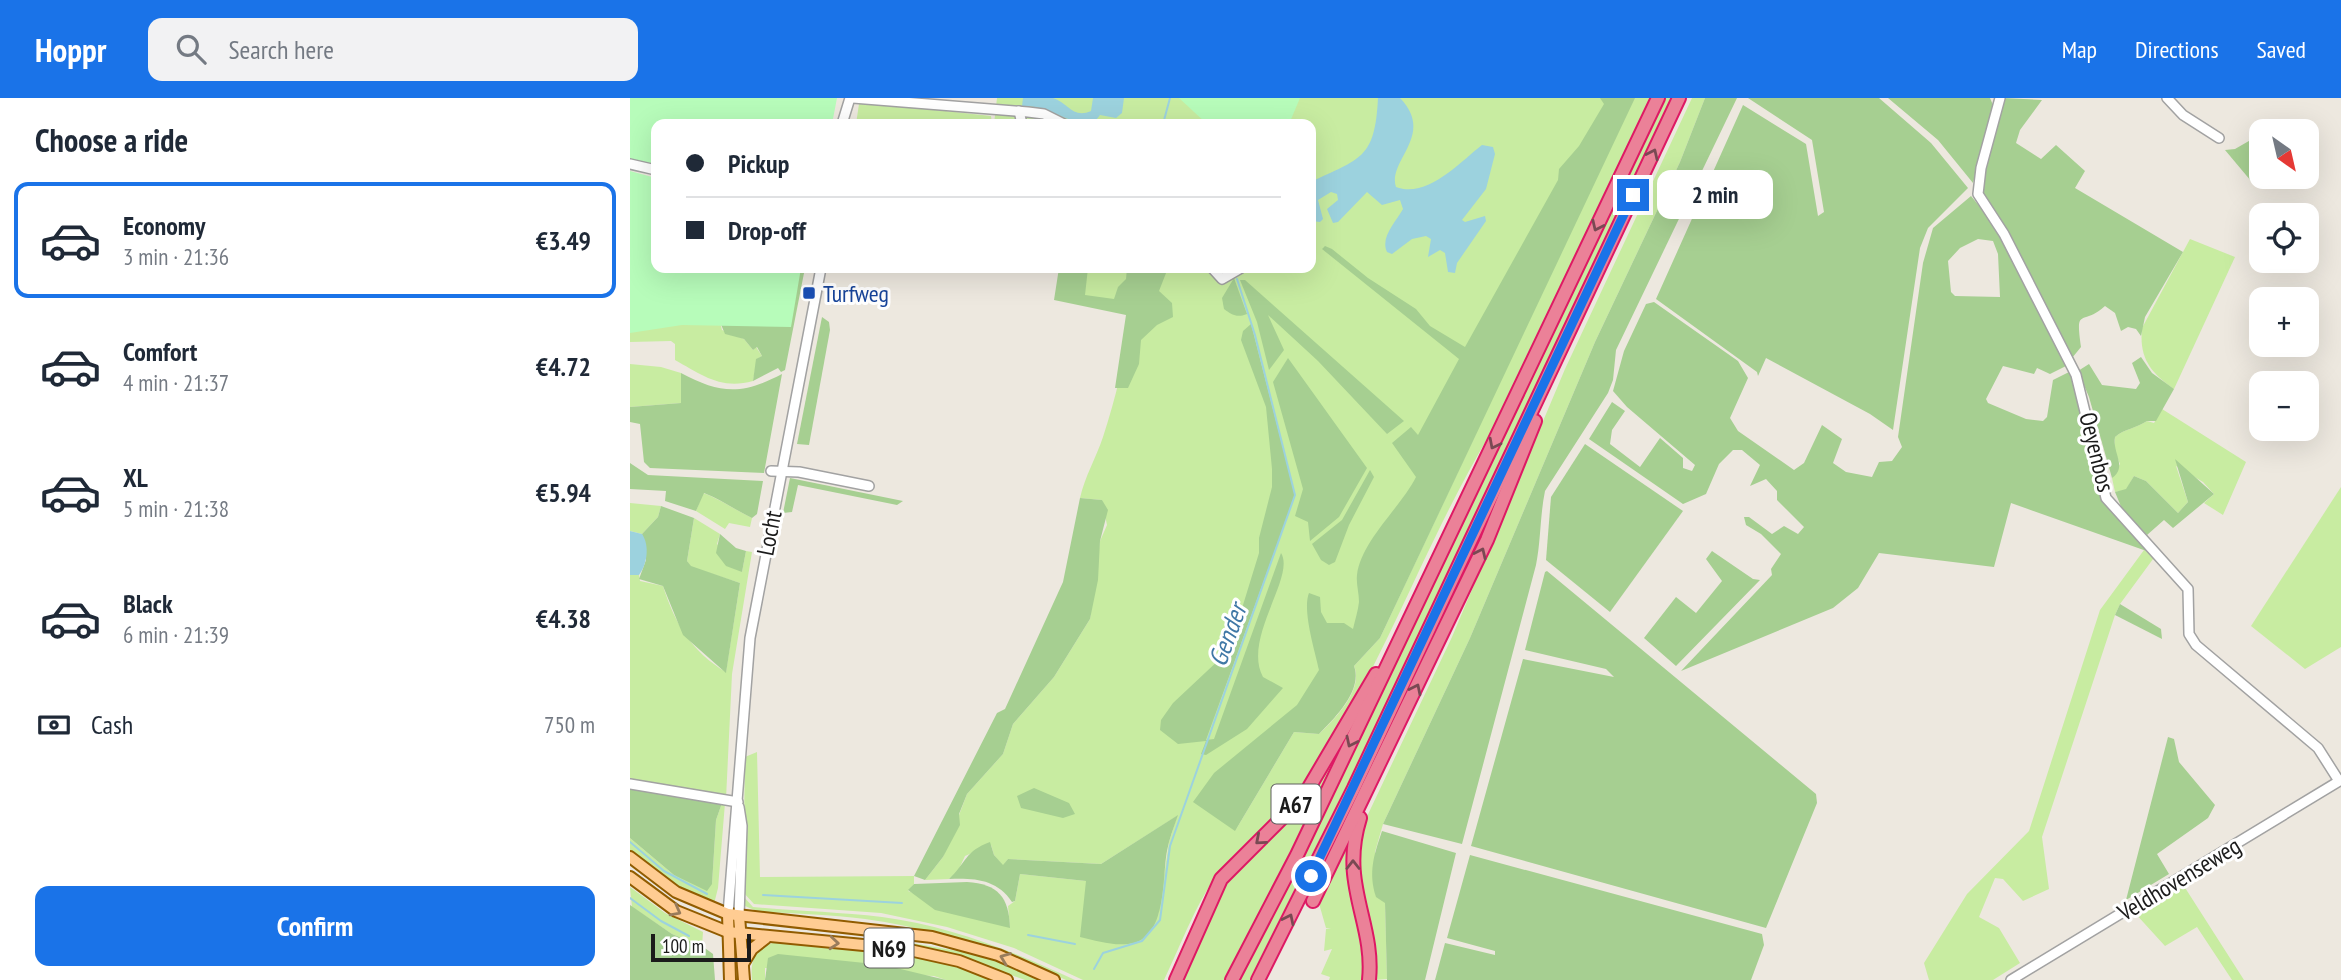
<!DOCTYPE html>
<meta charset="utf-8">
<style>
body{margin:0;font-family:"PT Sans Narrow",sans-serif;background:#f2f2f3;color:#1f2937;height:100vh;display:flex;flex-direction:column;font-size:26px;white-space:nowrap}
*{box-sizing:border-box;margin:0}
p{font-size:23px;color:#747a83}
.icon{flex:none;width:38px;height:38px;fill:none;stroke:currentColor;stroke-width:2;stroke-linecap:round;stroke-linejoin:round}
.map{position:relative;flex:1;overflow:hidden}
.details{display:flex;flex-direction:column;background:#fff;width:630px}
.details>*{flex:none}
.banner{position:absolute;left:21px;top:21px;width:665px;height:154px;border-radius:14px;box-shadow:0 7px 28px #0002;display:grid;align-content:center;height:154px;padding:0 35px;background:#fff}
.needle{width:46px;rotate:146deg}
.tools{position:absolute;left:1619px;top:21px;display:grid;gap:14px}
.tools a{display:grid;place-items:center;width:70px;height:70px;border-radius:14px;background:#fff;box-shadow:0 7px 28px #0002;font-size:35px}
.scale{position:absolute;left:21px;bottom:18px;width:100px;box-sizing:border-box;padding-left:7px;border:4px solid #1b1b1b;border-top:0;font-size:19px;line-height:24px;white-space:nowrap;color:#1b1b1b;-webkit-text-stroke:5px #fff;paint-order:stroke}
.end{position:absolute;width:32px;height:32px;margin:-16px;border:9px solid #1a73e8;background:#fff;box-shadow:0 0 0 4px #fff}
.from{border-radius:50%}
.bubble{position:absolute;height:49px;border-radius:14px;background:#fff;box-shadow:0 7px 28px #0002;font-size:23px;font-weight:700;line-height:49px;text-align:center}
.banner b{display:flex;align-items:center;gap:24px;height:66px;font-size:26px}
.banner b+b{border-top:2px solid #e0e1e3}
.banner i{width:18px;height:18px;background:#1f2937}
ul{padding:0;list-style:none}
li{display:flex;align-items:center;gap:21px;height:116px;margin:0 14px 10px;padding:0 21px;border:4px solid transparent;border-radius:14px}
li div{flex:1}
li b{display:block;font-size:26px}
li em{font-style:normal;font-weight:700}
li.selected{border-color:#1a73e8}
li>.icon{width:63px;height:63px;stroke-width:1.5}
h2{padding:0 35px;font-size:32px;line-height:84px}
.pay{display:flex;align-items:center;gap:18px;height:77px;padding:0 35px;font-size:26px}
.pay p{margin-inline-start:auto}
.button{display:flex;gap:14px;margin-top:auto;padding:14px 35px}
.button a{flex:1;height:80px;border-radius:14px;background:#1a73e8;color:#fff;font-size:28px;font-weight:700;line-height:80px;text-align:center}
header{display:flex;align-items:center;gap:42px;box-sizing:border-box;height:98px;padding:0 35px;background:#1a73e8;color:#fff}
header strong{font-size:33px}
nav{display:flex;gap:38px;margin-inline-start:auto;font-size:24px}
.search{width:490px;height:63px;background:#f2f2f3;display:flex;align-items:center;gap:18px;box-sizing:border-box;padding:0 24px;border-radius:14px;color:#747a83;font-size:26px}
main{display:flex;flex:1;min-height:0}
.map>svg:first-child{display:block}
</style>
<header>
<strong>Hoppr</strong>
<div class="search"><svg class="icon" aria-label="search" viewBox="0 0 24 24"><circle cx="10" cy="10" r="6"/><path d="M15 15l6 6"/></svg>Search here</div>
<nav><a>Map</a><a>Directions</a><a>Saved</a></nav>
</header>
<main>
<section class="details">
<h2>Choose a ride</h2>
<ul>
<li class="selected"><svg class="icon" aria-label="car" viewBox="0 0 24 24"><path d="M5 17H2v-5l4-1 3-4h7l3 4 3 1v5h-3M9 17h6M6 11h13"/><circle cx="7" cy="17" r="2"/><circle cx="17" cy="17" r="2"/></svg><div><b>Economy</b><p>3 min · 21:36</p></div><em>€3.49</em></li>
<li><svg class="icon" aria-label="car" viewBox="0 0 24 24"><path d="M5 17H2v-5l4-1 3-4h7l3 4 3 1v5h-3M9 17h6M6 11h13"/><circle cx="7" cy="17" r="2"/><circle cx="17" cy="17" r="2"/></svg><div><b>Comfort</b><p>4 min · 21:37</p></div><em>€4.72</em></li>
<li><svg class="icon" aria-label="car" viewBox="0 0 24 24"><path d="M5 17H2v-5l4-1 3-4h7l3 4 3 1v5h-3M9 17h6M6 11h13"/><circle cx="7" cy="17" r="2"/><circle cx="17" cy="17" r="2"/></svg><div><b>XL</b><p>5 min · 21:38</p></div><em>€5.94</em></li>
<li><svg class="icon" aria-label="car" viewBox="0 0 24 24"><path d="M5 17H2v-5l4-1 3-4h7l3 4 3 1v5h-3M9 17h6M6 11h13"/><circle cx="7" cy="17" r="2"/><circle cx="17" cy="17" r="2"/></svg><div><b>Black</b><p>6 min · 21:39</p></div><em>€4.38</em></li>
</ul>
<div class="pay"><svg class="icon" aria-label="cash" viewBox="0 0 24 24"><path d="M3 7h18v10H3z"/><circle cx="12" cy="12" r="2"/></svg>Cash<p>750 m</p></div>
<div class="button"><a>Confirm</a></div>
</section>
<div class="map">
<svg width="1711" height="882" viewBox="0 0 1711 882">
<rect width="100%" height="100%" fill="#ede8df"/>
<!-- grass -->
<g fill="#c8eca1" fill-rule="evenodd">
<path d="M367 0H1021L862 333C794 444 753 572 678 681 655 716 620 737 593 769 567 801 552 845 534 882H453L384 850 317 829 251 815 124 806 113 794 115 659 127 654 130 779 284 778V786L278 793 380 829 378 808 385 803 390 776 456 783 528 817 539 744 547 718 471 766 378 761 373 768 364 757 361 747 335 758 328 773 319 781 295 782 313 759 337 696 373 656 383 626 424 579 460 521 470 443 477 427 472 402 450 400C455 378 466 360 473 339 486 299 496 260 498 217L494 214 425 201 431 170H681V26H364ZM849 329 750 540 724 568C734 591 705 621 689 636L664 634 605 733 671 610 798 435Z"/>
<polygon points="1032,0 1045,0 719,687 622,882 608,882"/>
<polygon points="1062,0 1075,0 1050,64 965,244 840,540 753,726 745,754 755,805 757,881 744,882 727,794 732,729 822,539 935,271"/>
<polygon points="234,4 361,18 362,26 226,26 229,6"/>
<path d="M1560 141 1605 159 1544 291C1520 274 1509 260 1512 230Z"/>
<path d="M0 223 90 224 92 232 114 241 123 252 126 249 132 258 127 261 123 283C91 292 72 277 45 262V246L41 243 0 244Z"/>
<polygon points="0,266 31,269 51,275 51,305 0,309"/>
<path d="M1532 311 1616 364 1593 417 1574 405 1584 396 1573 384 1546 368 1558 404 1548 415 1516 383 1504 378 1496 392 1485 394 1482 380 1490 366 1484 352 1485 339C1494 331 1507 330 1517 323L1524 325Z"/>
<polygon points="1711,389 1711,549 1675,571 1621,528"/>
<path d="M73 395C92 402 105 412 122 420L120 429 99 425 95 431 66 413Z"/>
<polygon points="0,405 31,408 28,419 12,436 0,433"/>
<path d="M64 420 90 436 87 446 112 474 116 453 122 454 102 576 96 701 0 684V477H9L10 483 33 488C45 526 62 554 96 574L110 485 61 469 57 463Z"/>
<polygon points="1514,452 1526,457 1490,506 1485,517 1412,739 1419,791 1393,803 1373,781 1365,780 1349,819 1369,830 1390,865 1363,882 1299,882 1294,865 1337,796 1399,733 1470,512"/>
<polygon points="729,614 643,793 596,882 546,882 591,786 646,731"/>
<polygon points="92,705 95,705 88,790 84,806 55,795 0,756 0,740 44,777 82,786 86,722"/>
<polygon points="722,728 718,784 734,853 732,882 699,882 700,879 691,876 702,851 694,853 696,831 701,830 696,830 688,802"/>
<polygon points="1552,785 1614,882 1602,882 1567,829 1535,848 1504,814"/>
<polygon points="0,789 35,815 73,834 72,848 42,836 2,809"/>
<path d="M114 799 123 809C166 813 209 814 252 819 320 828 383 853 445 882H436C371 852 305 831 235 821 199 816 163 816 127 813L115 808Z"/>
<polygon points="134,832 282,845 362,859 417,882 395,882 331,859 133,836"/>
<path d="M146 844 250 852 324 865 370 882H316L304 878 135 870V882H122C120 862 125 849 146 844Z"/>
</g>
<!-- forest -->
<g fill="#a6cf91" fill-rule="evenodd">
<path d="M970 0H1005L750 540 724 568C733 592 705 620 689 636L664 634 605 733 563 704 584 675 667 607 689 572C685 553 672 512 679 495L690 499 691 514 697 525H714L723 531C725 522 728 513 729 504 729 495 726 486 727 477 731 443 771 409 786 379L762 345 781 329 788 337 829 261 692 151 695 148 702 151 738 180 786 211 800 228 835 249 928 82 929 71 949 48 974 6Z"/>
<path d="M1075 0H1107L986 252 983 282 978 295 915 393C910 417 911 442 906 467L832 746 753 726 840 540 965 244 1050 64Z"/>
<polygon points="1118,0 1249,0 1301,45 1338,90 1298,130 1290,150 1263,332 1240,316 1136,260 1128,278 1127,274 1026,201 1113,7 1176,46 1188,118 1194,114 1182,42"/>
<polygon points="1258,0 1360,0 1363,7 1343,85 1308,42"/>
<path d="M1373 0 1412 2 1390 32 1386 45 1411 61 1426 47 1455 73 1445 90 1553 154 1515 219 1511 238 1506 231 1498 229 1491 233 1485 215 1475 208C1452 229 1445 207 1451 249L1442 260 1386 152 1350 93Z"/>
<polygon points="1631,36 1631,57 1621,83 1595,52 1605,51"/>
<path d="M1341 98 1373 137 1438 267 1420 276 1407 270 1404 276 1373 268 1356 301 1358 305 1396 321 1413 323 1417 319 1423 282 1441 273 1482 410 1525 456 1381 405 1364 469 1249 455 1228 490 1203 510 1051 573 1142 477 1141 471 1151 456 1131 436 1116 427 1114 419H1119L1142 436 1154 428 1168 436 1174 429 1147 402V393L1136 381 1120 388 1130 367 1112 352H1103L1089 366 1076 396 1053 406 959 341 982 304 995 313 982 332 980 346 1010 369 1030 340 1053 360V370L1062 373 1065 367 997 309 983 293 994 253 1016 206 1024 204 1108 263 1118 280 1100 320 1108 333 1164 372 1174 365 1192 327 1212 341 1203 365 1216 374 1242 379 1249 364 1262 363 1272 349 1268 339 1293 165 1303 130ZM1348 141 1363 143 1368 156 1370 199 1325 198 1321 194 1318 163 1330 150Z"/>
<polygon points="116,170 175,170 155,272 151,274 148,270 123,283 126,261 132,258 127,249 123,252 114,241 95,236 90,224"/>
<polygon points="429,170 458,170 455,197 484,201 488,189 496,181 497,170 538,170 529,193 542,205 543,219 527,227 511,242 509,266 498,290 485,290 496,217 424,202"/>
<path d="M604 180 617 216C607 220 602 217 594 211L592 200Z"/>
<polygon points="610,182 615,182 774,323 757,336 688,263 638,217 654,252 639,272 627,224"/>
<polygon points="192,219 199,224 200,232 179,347 167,346"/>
<path d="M621 226 665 397 576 642 584 641 651 455C666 479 612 540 633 579L653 590 617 631 576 657 571 656 576 643 548 646 530 632 531 622 543 605 592 559 609 520 629 455V440L642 389V371L636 309 611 242 613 233Z"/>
<path d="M1511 259 1522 275 1544 291 1526 323H1517C1507 330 1494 331 1485 339 1482 355 1498 369 1482 380L1459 299 1448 273 1459 266 1472 287 1506 291 1510 285 1502 265Z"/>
<polygon points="658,260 737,370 709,419 680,443 678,424 665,418 673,391 643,284"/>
<path d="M51 275C90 296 112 297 152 276L134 375 20 370 14 364 10 326 0 324V309L51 305Z"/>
<polygon points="955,346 1053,413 980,514 916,462 921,399"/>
<polygon points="1545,361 1584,396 1543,430 1534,422 1517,437 1492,411 1485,394 1496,391 1504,378 1516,383 1548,415 1558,404"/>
<path d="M0 365 18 377 133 383 127 416 122 420C105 412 92 402 74 395L66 413 35 403 36 393 0 391Z"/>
<polygon points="740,372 744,379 719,427 705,464 699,467 691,462 682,446 712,422"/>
<polygon points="160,380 273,403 267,407 168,387 162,414 153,415"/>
<polygon points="450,400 472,402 478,412 470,443 468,482 460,521 424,579 383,626 373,656 337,696 329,716 330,727 313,759 295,782 284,778 367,615 375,611 433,484"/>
<polygon points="31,408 64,420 57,463 61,468 110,485 96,575 53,537 33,488 9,481 16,462 12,436 28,419"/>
<polygon points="90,436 106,450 116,453 112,474 96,468 86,455"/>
<polygon points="1082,453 1123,481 1130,482 1046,568 1014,540 1046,499 1066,515 1092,483 1076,461"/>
<polygon points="917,473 1186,696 1187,705 1136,830 841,748 893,561 984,579 976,571 895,552 915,474"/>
<polygon points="1490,506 1531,531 1532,541 1485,517"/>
<polygon points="1538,639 1544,641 1549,664 1585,707 1578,720 1527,756 1539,776 1496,802"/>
<polygon points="0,688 92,705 86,722 82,786 77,793 44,777 0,740"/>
<polygon points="404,690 439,705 445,716 433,720 391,710 387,698"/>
<path d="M548 717C544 729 539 741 537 753 532 780 537 836 504 845 485 849 468 843 450 839L456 783 390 776 385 803 382 804C367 781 344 780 319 781 336 765 335 753 360 744L364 757 373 767 378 761 471 766Z"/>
<path d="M752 733 826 755 795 882H757L755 805 746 799C738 774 744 757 752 733Z"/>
<polygon points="840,757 1132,836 1134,847 1121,882 805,882 815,845 865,857 865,853 817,840"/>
<path d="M337 784C368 786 379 799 380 830L305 812 278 792 284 786Z"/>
<polygon points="0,807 42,836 72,848 83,856 85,882 0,882"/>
<polygon points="148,856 254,867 316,882 135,882 138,860"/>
</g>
<!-- park -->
<g fill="#b7fcba">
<polygon points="0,0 207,0 202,26 26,26 26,67 0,61"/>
<polygon points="549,0 670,0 659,26 577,26"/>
<polygon points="0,73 26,80 26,170 171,170 161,229 52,227 0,235"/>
</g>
<!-- water -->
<g fill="#9cd2de">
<path d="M393 0C401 0 416 0 423 0 438 5 443 21 461 13L463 0H494L492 15 486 20 470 17 463 26C434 26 424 8 392 8Z"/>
<path d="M748 0H770C806 37 757 63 766 89 797 101 830 64 852 47L863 49 865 56 856 91 832 122 835 124 855 118 856 123 827 165 825 175 818 174 815 155 810 152 798 159 801 141 796 138 782 141 762 156 757 154C750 139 766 124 773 111L770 102 752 107 737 94 708 124 703 125 697 111 708 102 707 96 701 94 688 102 693 121 690 124 681 123V84C731 60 745 61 748 0Z"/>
<path d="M0 433 12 436C20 448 17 466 9 477H0Z"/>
</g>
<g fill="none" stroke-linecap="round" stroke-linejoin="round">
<!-- stream -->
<g stroke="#9cd2de" stroke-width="2">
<polyline points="533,26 540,0"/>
<polyline points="0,744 34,773 77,796"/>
<polyline points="133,797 272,805"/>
<polyline points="0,800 31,823 59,838"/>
<polyline points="398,837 445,846"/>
<polyline points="464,871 473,855 512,843 530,822 540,748 665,397 625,237 607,181"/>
</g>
<defs>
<g id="minor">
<polyline points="223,0 398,14 414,16 434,26"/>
<polyline points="1370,0 1351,70 1348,96 1374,136 1446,277 1476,400 1558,491 1559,536 1566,547 1688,650 1709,683"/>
<polyline points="1537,0 1553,17 1589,40"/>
<polyline points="389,13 392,26"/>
<polyline points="212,26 220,0"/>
<polyline points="0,66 26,72"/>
<polyline points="582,170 592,181 611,170"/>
<polyline points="141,373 169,374 239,388"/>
<polyline points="0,686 108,704"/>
<polyline points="98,816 120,540 191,170"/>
<polyline points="109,818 112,728 109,709"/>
<polyline points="1381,882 1711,682"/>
</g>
<g id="major">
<polyline points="0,759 46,794 98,816 302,839 368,857 424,882"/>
<polyline points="0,779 46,813 98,834 275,851 329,863 377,882"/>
<polyline points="98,816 100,882"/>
<polyline points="109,818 114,882"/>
<polyline points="113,866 122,851 136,840"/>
</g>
<g id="highway">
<path d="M730 720C709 787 745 824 739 882"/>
<polyline points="683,803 857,442 905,323"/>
<polyline points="546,882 591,781 674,698 746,576"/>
<polyline points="602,882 667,757 1028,0"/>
<polyline points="628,882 724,690 1049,0"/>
</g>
</defs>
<!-- minor casing -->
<use href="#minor" stroke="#a2a2a2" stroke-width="12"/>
<!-- major casing -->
<use href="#major" stroke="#915c00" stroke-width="14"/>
<!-- highway casing -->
<use href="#highway" stroke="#de1964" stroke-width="16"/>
<!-- minor -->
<use href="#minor" stroke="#fff" stroke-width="9"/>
<!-- major -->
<use href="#major" stroke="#ffcc92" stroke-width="10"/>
<!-- highway -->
<use href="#highway" stroke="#eb8198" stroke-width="12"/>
</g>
<!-- one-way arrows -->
<defs><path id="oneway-chevron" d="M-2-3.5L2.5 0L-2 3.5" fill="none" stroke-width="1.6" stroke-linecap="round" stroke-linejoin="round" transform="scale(1.75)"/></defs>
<g stroke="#794953">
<use href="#oneway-chevron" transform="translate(1023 56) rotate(-65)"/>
<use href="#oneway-chevron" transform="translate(967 128) rotate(115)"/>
<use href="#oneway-chevron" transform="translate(864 346) rotate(117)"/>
<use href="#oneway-chevron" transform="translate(851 455) rotate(-65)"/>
<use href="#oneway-chevron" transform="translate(786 591) rotate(-64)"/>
<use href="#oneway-chevron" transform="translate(721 644) rotate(116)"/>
<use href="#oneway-chevron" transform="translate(630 742) rotate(139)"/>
<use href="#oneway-chevron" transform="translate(723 767) rotate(-90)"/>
<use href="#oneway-chevron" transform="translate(659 821) rotate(-64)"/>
</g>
<g stroke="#987c5c">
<use href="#oneway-chevron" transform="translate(46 813) rotate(28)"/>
<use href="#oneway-chevron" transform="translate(204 845) rotate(5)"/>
<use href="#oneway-chevron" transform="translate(375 860) rotate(-159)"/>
</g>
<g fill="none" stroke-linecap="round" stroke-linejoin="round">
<!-- route -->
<polyline stroke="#1a73e8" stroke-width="9" points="681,778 1003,97"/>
</g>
<!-- markers -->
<rect fill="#1a4fb4" stroke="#fff" stroke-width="2.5" x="172" y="188" width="14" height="14" rx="3.5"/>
<g text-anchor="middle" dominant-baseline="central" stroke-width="6" stroke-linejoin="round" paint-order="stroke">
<!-- shield labels -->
<g fill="#fff" stroke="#5f5f5f" stroke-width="2">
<rect x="641.5" y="686.5" width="49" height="39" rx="5"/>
<rect x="234.5" y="830.5" width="49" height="39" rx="5"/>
</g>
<g font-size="23" font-weight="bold" fill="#1b1b1b">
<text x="666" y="706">A67</text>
<text x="259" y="850">N69</text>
</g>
<!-- transit labels -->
<g font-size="24" fill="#164399" stroke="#fff" text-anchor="start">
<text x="193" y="195">Turfweg</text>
</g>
<!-- street labels -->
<g font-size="24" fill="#1b1b1b" stroke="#fff">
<text transform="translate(1467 354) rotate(76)">Oeyenbos</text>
<text transform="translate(139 435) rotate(-79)">Locht</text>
<text transform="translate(1549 781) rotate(-31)">Veldhovenseweg</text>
</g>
<!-- water labels -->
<g font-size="26" font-style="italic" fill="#4078a6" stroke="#fff">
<text transform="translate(597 537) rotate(-70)">Gender</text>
</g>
</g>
</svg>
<div class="tools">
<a><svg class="needle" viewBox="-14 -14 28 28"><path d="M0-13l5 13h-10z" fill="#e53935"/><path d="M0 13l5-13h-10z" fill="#747a83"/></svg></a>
<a><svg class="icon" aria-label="locate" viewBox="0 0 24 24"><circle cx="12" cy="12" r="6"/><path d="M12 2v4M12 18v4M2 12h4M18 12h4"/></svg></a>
<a>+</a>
<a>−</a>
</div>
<div class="scale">100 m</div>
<i class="end from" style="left:681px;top:778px"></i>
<i class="end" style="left:1003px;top:97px"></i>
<div class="bubble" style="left:1027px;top:72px;width:116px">2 min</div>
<div class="banner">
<b><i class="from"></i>Pickup</b>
<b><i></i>Drop-off</b>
</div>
</div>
</main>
